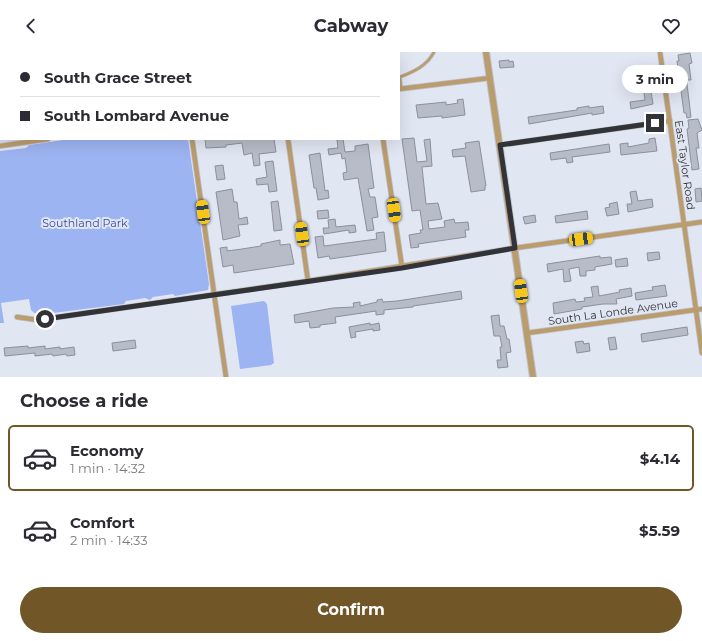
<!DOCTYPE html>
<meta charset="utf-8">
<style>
body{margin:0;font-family:Montserrat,sans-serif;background:#f7f7f7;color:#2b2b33;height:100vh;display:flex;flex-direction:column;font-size:15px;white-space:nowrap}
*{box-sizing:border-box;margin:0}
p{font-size:13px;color:#7c7c81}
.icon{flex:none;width:22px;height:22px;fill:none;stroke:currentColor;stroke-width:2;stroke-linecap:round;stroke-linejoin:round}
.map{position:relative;height:325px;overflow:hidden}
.side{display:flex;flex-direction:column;background:#fff;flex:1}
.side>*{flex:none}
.banner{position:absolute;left:0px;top:0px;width:400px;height:88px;box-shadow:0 4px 16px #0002;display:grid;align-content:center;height:88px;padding:0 20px;background:#fff}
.end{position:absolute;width:18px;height:18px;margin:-9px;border:5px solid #313338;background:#fff;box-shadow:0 0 0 2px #fff}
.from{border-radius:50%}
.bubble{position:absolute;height:28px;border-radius:14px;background:#fff;box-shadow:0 4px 16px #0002;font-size:13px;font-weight:700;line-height:28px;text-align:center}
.car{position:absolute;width:12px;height:24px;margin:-12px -6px;border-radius:5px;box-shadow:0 0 3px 1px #0007;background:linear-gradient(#f5c518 24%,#345 0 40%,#f5c518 0 76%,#345 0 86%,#f5c518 0)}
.banner b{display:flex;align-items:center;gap:14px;height:38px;font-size:15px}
.banner b+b{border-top:1px solid #e1e1e2}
.banner i{width:10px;height:10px;background:#2b2b33}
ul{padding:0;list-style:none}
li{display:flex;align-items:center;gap:12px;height:66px;margin:0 8px 6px;padding:0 12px;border:2px solid transparent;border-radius:6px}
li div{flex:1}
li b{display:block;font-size:15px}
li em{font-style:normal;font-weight:700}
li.selected{border-color:#715628}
li>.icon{width:36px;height:36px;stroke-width:1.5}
h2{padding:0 20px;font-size:18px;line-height:48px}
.button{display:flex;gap:8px;margin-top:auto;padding:8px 20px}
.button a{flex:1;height:46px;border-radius:24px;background:#715628;color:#fff;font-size:16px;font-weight:700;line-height:46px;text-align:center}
header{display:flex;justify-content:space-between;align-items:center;height:52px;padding:0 20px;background:#fff;font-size:18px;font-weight:700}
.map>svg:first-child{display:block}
</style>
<header><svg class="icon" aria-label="back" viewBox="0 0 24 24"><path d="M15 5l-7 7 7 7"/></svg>Cabway<svg class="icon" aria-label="heart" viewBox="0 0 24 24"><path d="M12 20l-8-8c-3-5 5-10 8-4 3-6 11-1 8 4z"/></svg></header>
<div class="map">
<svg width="702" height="325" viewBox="0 0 702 325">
<rect width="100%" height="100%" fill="#e1e6f3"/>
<!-- built -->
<polygon fill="#d4dbef" points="0,0 84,0 1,1 1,87 30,87 0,91"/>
<!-- green -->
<g fill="#9db4f2">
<polygon points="70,87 188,87 209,232 208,238 175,244 173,242 153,245 150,248 145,246 126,249 124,252 37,263 31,258 29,247 1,251 4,271 0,271 0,99 26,96 29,93"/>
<polygon points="264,249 267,252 274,311 271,313 240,317 231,254"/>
</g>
<!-- building -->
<g fill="#b7bcc8" stroke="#8b909b">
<polygon points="690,1 692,11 689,12 691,28 687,28 687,32 691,65 687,66 686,61 684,61 677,9 679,9 678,3"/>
<polygon points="509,8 509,10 513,9 514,15 500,16 499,9"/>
<polygon points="650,33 653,52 631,57 630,50 645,48 643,34"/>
<polygon points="463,47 465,63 442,66 442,64 418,66 416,53 446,50 446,53 458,51 457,48"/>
<polygon points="589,54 589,56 603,54 604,61 592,63 592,61 529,72 528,65 577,58 577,56"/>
<polygon points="698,67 702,78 697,81 699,96 696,96 699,117 692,118 687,77 689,76 688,68"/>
<polygon points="414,86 417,110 427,109 424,88 430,87 432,114 422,115 426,152 438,151 442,167 428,169 429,177 445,175 444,169 454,167 455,171 468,170 469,178 465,178 466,185 418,192 419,195 411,196 409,183 421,181 420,178 423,178 420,158 412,159 402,87"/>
<polygon points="655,86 657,99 621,103 620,92 628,91 628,95 649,91 649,87"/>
<polygon points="205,87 274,87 276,100 259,102 260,113 254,114 252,101 244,103 242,91 226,93 226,95 206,96"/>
<polygon points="343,87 345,100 355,99 355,94 368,92 374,136 368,137 370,145 375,145 378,165 372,166 374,178 367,179 358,126 344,128 343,121 347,120 345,106 342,107 341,101 329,103 328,97 338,96 337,88"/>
<polygon points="479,89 486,134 485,134 485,138 471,140 465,104 453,105 452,98 466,96 465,91"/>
<polygon points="609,92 610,100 572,105 573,110 567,111 566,106 551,108 550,101"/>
<polygon points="320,101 325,139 328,138 329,146 318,148 316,136 314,136 309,103"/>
<polygon points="273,109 277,139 269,140 268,132 257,133 256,127 267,125 265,110"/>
<polygon points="223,113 225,127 217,128 215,114"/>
<polygon points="701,136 702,149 696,150 695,137"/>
<polygon points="232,137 234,150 237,150 239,167 247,165 248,172 238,173 240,184 223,188 216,140"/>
<polygon points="636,139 638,149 652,147 653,155 628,160 627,152 632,152 630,140"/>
<polygon points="278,149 282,178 274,179 271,150"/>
<polygon points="617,150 619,162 607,164 605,156 610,155 609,152"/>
<polygon points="328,158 329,166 318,167 317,159"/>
<polygon points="587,159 588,167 556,171 555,164"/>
<polygon points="535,163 536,170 525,172 523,165"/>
<polygon points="335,167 336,175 355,173 356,180 349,181 349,178 324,182 323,176 329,176 328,168"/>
<polygon points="384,180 386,199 330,207 329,204 318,206 315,185 323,184 324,194 377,187 376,181"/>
<polygon points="280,188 280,193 290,192 294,212 234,221 233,213 223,215 220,196 227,195 227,199 242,197 261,194 261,192"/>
<polygon points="659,200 660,207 648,209 647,201"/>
<polygon points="600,204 600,206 611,205 612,212 595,215 595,218 586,219 586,224 580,224 579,215 569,217 571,229 564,230 563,217 548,220 547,212"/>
<polygon points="627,206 628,214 616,215 615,208"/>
<polygon points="665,233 667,244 636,248 635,241 653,238 652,235"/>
<polygon points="598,234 599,244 620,240 619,238 631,236 632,244 616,247 617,252 603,252 582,255 582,257 554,262 553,251 575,247 576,250 585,249 584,246 593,245 591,235"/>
<polygon points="461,239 462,247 413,254 413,255 384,258 384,262 376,263 376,259 335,265 336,271 320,273 320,275 310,276 309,269 295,271 294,263 333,256 354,255 353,251 360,250 360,254 377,250 377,248 382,247 383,250 397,249"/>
<polygon points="499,263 500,274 504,274 507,287 509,287 511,300 506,301 508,315 498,316 497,308 501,308 500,295 502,295 500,284 494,284 491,264"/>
<polygon points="370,271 370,273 379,271 380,278 373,279 373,277 355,280 356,285 351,286 349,275"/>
<polygon points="687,275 688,283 642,290 641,282"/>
<polygon points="615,285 617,297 610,298 608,286"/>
<polygon points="135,288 136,296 113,299 112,291"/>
<polygon points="583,289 584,292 589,291 590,299 577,301 575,290"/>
<polygon points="28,294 28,296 45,294 45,297 60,295 60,297 74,295 75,303 67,304 66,302 53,304 52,302 35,304 35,301 5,304 4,296"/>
</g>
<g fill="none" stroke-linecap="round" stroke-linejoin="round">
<defs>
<g id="service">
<polyline points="286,0 287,1"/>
<polyline points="395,0 395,1"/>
<polyline points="236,1 242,0"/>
<path d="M401 36 400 25C413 20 427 14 434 0"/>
</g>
<g id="minor">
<polyline points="82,0 82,1"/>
<polyline points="179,0 179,1"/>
<polyline points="660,0 702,301"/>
<polyline points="399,37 490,26"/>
<polyline points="192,87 226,325"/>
<polyline points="288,87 308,229"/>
<polyline points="383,87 402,215"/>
<polyline points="500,93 670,69"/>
<polyline points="0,94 48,87"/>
<polyline points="17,265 38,268 308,229 515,196 702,170"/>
<polyline points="527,281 702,257"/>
</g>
<polyline id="tertiary" points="486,0 533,325"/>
</defs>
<!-- service casing -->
<use href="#service" stroke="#bec2ce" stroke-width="4"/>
<!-- minor casing -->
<use href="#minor" stroke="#bec2ce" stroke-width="6"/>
<!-- tertiary casing -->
<use href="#tertiary" stroke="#bec2ce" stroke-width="8"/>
<!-- service -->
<use href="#service" stroke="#bb9d6d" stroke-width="2.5"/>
<!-- minor -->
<use href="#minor" stroke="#bb9d6d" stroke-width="4.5"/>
<!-- tertiary -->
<use href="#tertiary" stroke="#bb9d6d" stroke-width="6"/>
</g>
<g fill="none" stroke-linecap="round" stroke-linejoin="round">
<!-- route -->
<polyline stroke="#313338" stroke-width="5" points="45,267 402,216 515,196 500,93 655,71"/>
</g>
<g text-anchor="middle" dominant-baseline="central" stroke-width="4" stroke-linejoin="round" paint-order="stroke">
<!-- street labels -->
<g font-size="11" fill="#313338" stroke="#e1e6f3">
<text transform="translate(685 113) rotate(82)">East Taylor Road</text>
<text transform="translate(613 260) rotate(-8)">South La Londe Avenue</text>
</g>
<!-- park labels -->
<g font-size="11" fill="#364c9e" stroke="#e1e6f3">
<text x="85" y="171">Southland Park</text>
</g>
</g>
</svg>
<i class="end from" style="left:45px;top:267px"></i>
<i class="end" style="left:655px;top:71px"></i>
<div class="bubble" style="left:622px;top:13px;width:66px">3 min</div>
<i class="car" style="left:394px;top:158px;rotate:172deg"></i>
<i class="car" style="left:203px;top:160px;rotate:352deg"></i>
<i class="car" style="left:302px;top:182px;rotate:352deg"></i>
<i class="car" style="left:581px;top:187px;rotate:82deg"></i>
<i class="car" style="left:521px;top:239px;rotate:352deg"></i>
<div class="banner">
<b><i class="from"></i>South Grace Street</b>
<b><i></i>South Lombard Avenue</b>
</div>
</div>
<section class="side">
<h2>Choose a ride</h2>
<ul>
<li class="selected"><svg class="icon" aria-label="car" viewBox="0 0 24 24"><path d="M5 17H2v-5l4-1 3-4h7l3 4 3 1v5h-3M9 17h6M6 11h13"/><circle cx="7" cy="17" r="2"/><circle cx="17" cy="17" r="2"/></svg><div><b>Economy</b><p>1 min · 14:32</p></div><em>$4.14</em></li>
<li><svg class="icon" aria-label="car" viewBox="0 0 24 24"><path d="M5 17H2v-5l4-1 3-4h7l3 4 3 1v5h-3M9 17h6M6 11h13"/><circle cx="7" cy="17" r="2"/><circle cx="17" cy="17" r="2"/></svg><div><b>Comfort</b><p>2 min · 14:33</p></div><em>$5.59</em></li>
</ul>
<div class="button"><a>Confirm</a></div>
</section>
